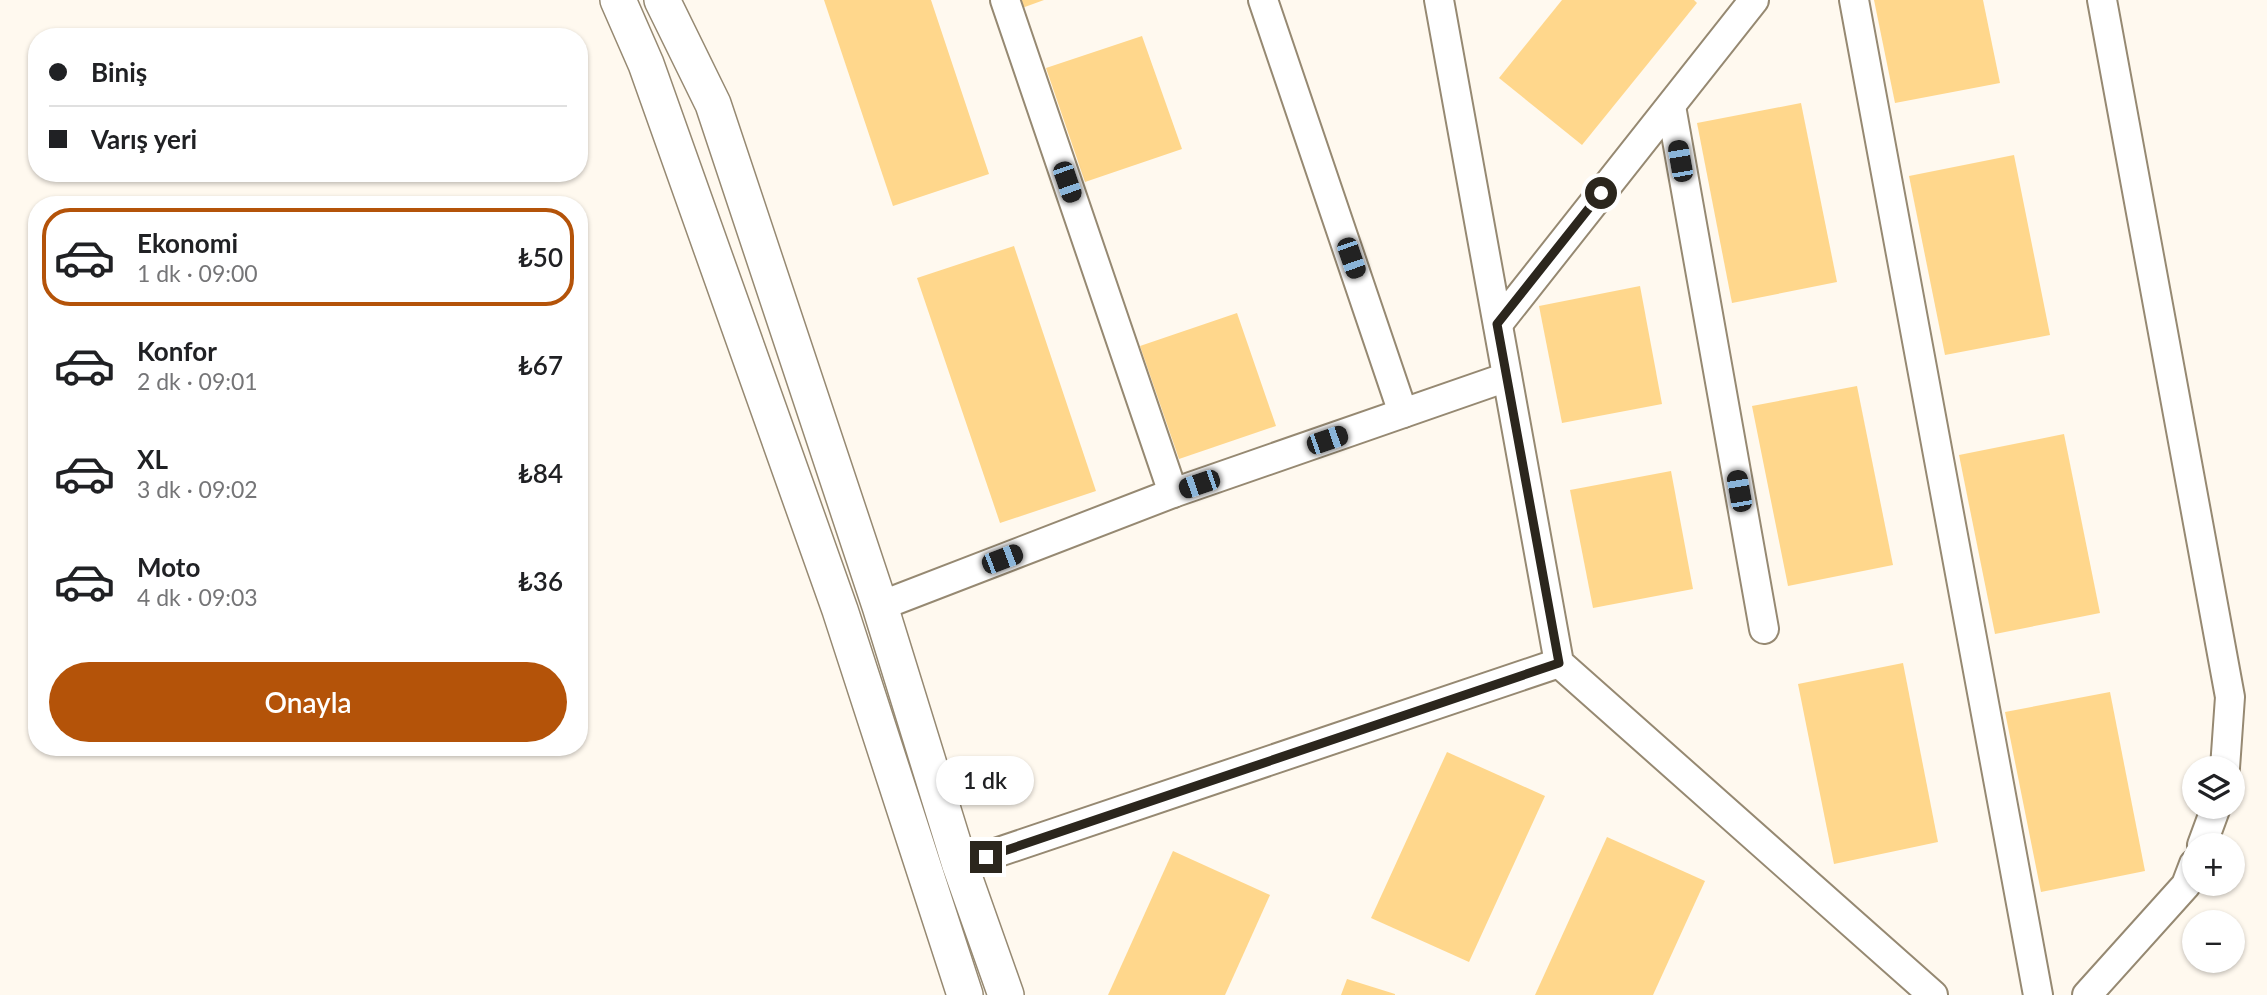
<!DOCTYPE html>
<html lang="tr">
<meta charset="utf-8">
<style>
body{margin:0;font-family:Lato,sans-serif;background:#f2f2f2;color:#202124;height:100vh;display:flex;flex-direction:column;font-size:26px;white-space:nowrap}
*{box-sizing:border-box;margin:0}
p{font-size:23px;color:#757577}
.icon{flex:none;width:38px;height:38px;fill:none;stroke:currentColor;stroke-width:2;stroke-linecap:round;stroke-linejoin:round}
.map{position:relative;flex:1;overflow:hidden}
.sheet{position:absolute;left:28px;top:196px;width:560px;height:560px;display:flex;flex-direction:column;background:#fff;border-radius:28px;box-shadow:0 2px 5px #0004}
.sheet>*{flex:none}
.banner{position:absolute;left:28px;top:28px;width:560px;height:154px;border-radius:28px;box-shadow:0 2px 5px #0004;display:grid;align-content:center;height:154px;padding:0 21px;background:#fff}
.fabs{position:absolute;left:2182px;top:756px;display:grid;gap:14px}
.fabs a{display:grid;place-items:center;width:63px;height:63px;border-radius:50%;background:#fff;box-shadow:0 2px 5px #0004;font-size:35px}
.end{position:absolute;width:32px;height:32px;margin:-16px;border:9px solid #2b261d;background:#fff;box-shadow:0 0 0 4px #fff}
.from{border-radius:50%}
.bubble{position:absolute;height:49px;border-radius:24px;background:#fff;box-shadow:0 2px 5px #0004;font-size:23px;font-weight:600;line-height:49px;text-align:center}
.car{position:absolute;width:21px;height:42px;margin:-21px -10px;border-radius:9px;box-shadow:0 0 5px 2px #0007;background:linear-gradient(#222 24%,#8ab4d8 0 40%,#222 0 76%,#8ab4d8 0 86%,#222 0)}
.banner b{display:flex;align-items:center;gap:24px;height:66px;font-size:26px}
.banner b+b{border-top:2px solid #e0e0e0}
.banner i{width:18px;height:18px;background:#202124}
ul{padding:12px 0 0;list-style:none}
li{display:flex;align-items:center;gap:21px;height:98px;margin:0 14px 10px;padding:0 7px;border:4px solid transparent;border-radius:28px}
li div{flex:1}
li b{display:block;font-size:26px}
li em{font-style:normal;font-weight:600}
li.on{border-color:#b45309}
li>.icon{width:63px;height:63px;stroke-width:1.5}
.button{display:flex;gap:14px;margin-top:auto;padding:14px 21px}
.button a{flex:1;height:80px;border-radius:42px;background:#b45309;color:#fff;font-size:28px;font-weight:600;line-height:80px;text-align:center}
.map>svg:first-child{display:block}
</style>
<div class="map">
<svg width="2267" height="995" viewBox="0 0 2267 995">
<rect width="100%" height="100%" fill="#fff9ef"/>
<!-- building -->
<g fill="#ffd78c">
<polygon points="824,0 931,0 989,174 893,206"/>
<polygon points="1019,0 1044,0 1022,8"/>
<polygon points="1562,0 1694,0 1697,3 1582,145 1499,78"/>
<polygon points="1874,0 1983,0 2000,83 1895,103"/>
<polygon points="1142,36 1182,149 1085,182 1046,68"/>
<polygon points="1801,103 1837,282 1732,303 1697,123"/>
<polygon points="2014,155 2050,335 1945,355 1909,176"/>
<polygon points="1014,246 1096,491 1000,523 917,278"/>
<polygon points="1640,286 1662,404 1562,423 1539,306"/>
<polygon points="1237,313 1276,426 1179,459 1140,346"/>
<polygon points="1857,386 1893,565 1788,586 1752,406"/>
<polygon points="2064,434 2100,613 1995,634 1959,455"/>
<polygon points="1671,471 1693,589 1593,608 1570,490"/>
<polygon points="1903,663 1938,842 1834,864 1798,684"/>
<polygon points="2110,692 2145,871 2041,892 2005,712"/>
<polygon points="1447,752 1545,796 1469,962 1371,918"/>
<polygon points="1607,837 1705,881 1653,995 1535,995"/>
<polygon points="1173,851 1270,895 1225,995 1108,995"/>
<polygon points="1347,979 1395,994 1395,995 1341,995"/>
</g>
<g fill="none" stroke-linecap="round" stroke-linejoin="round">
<defs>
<g id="minor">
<polyline points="1005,0 1173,493"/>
<polyline points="1263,0 1403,413"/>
<polyline points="1439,0 1559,663 1933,995"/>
<polyline points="1854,0 2038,995"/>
<polyline points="2102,0 2230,697 2225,768"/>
<polyline points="1671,106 1764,629"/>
<polyline points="1498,324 1754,0"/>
<polyline points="880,606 1173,493 1507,377"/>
<polyline points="2202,845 2216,807"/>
<polyline points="960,865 1559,663"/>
<polyline points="2087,995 2186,885 2194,864"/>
</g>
<g id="tertiary">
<polyline points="618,0 646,64 840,610 965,995"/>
<polyline points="662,0 713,104 880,606 960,865 1006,995"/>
</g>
</defs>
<!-- minor casing -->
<use href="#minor" stroke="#968972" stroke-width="32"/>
<!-- tertiary casing -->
<use href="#tertiary" stroke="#968972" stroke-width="38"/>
<!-- minor -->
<use href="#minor" stroke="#fff" stroke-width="28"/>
<!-- tertiary -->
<use href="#tertiary" stroke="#fff" stroke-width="35"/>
</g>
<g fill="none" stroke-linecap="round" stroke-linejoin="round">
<!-- route -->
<polyline stroke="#2b261d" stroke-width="9" points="986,857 1559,663 1497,324 1601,193"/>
</g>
</svg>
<div class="fabs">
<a><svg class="icon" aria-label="layers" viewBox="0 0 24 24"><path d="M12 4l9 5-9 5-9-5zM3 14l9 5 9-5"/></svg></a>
<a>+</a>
<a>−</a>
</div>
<i class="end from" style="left:1601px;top:193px"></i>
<i class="end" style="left:986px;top:857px"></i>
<div class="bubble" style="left:936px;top:756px;width:98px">1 dk</div>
<i class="car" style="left:1680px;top:161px;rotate:350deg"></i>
<i class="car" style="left:1067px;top:182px;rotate:161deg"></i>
<i class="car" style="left:1351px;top:258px;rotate:161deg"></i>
<i class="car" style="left:1327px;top:440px;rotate:71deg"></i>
<i class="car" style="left:1199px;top:484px;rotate:251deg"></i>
<i class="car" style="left:1739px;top:491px;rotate:350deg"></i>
<i class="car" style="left:1002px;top:559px;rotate:69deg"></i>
<div class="banner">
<b><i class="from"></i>Biniş</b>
<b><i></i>Varış yeri</b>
</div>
<section class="sheet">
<ul>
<li class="on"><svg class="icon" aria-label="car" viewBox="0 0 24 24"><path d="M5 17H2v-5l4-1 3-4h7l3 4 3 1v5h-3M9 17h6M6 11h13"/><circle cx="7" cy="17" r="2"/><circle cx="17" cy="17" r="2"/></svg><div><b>Ekonomi</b><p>1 dk · 09:00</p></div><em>₺50</em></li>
<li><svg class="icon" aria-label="car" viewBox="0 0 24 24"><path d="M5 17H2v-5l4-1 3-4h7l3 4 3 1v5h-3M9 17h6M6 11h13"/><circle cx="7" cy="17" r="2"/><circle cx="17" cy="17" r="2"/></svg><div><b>Konfor</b><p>2 dk · 09:01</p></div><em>₺67</em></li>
<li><svg class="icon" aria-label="car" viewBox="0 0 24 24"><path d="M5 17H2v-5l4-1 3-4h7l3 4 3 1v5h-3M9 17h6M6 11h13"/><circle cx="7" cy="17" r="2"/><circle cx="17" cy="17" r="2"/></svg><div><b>XL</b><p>3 dk · 09:02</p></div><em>₺84</em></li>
<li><svg class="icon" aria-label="car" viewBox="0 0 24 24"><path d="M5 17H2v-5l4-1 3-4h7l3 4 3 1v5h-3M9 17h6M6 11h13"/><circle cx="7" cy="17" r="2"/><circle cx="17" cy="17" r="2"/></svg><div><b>Moto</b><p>4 dk · 09:03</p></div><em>₺36</em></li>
</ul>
<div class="button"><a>Onayla</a></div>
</section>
</div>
